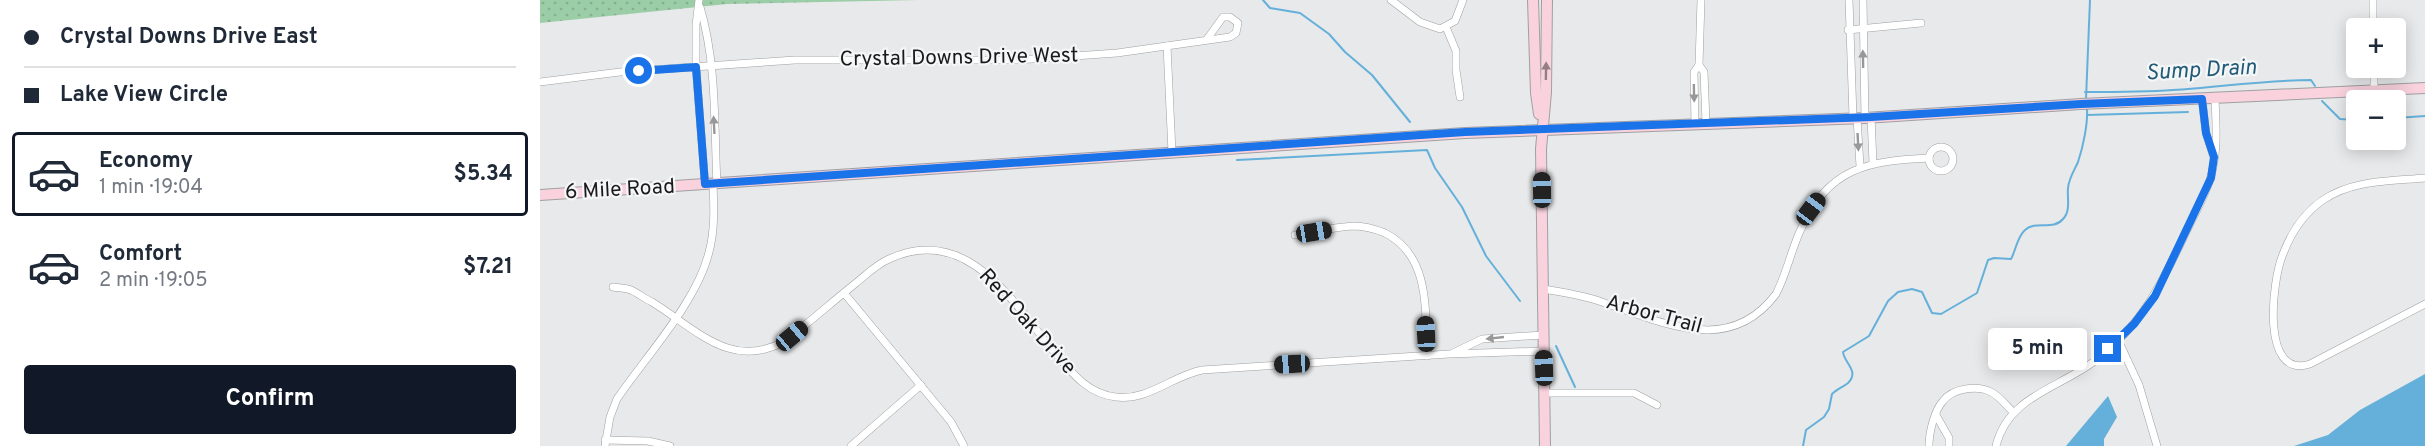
<!DOCTYPE html>
<meta charset="utf-8">
<style>
body{margin:0;font-family:Overpass,sans-serif;background:#f6f6f7;color:#1f2937;height:100vh;display:flex;flex-direction:column;font-size:22px;white-space:nowrap}
*{box-sizing:border-box;margin:0}
p{font-size:20px;color:#747a83}
.icon{flex:none;width:33px;height:33px;fill:none;stroke:currentColor;stroke-width:2;stroke-linecap:round;stroke-linejoin:round}
.map{position:relative;flex:1;overflow:hidden}
.drawer{display:flex;flex-direction:column;background:#fff;width:540px}
.drawer>*{flex:none}
.hud{display:grid;align-content:center;height:132px;padding:0 24px;background:#fff}
.buttons{position:absolute;left:1806px;top:18px;display:grid;gap:12px}
.buttons a{display:grid;place-items:center;width:60px;height:60px;border-radius:6px;background:#fff;box-shadow:0 3px 15px #0003;font-size:30px}
.end{position:absolute;width:27px;height:27px;margin:-14px;border:8px solid #1a73e8;background:#fff;box-shadow:0 0 0 3px #fff}
.from{border-radius:50%}
.bubble{position:absolute;height:42px;border-radius:6px;background:#fff;box-shadow:0 3px 15px #0003;font-size:20px;font-weight:700;line-height:42px;text-align:center}
.car{position:absolute;width:18px;height:36px;margin:-18px -9px;border-radius:8px;box-shadow:0 0 4px 2px #0007;background:linear-gradient(#222 24%,#8ab4d8 0 40%,#222 0 76%,#8ab4d8 0 86%,#222 0)}
.hud b{display:flex;align-items:center;gap:21px;height:57px;font-size:22px}
.hud b+b{border-top:2px solid #e0e1e3}
.hud i{width:15px;height:15px;background:#1f2937}
ul{padding:0;list-style:none}
li{display:flex;align-items:center;gap:18px;height:84px;margin:0 12px 9px;padding:0 12px;border:3px solid transparent;border-radius:6px}
li div{flex:1}
li b{display:block;font-size:22px}
li em{font-style:normal;font-weight:700}
li.on{border-color:#111827}
li>.icon{width:54px;height:54px;stroke-width:1.5}
.action{display:flex;gap:12px;margin-top:auto;padding:12px 24px}
.action a{flex:1;height:69px;border-radius:6px;background:#111827;color:#fff;font-size:24px;font-weight:700;line-height:69px;text-align:center}
main{display:flex;flex:1;min-height:0}
.map>svg:first-child{display:block}
</style>
<main>
<section class="drawer">
<div class="hud">
<b><i class="from"></i>Crystal Downs Drive East</b>
<b><i></i>Lake View Circle</b>
</div>
<ul>
<li class="on"><svg class="icon" aria-label="car" viewBox="0 0 24 24"><path d="M5 17H2v-5l4-1 3-4h7l3 4 3 1v5h-3M9 17h6M6 11h13"/><circle cx="7" cy="17" r="2"/><circle cx="17" cy="17" r="2"/></svg><div><b>Economy</b><p>1 min · 19:04</p></div><em>$5.34</em></li>
<li><svg class="icon" aria-label="car" viewBox="0 0 24 24"><path d="M5 17H2v-5l4-1 3-4h7l3 4 3 1v5h-3M9 17h6M6 11h13"/><circle cx="7" cy="17" r="2"/><circle cx="17" cy="17" r="2"/></svg><div><b>Comfort</b><p>2 min · 19:05</p></div><em>$7.21</em></li>
</ul>
<div class="action"><a>Confirm</a></div>
</section>
<div class="map">
<svg width="1885" height="446" viewBox="0 0 1885 446">
<defs>
<pattern id="grass-dots" width="8" height="8" patternUnits="userSpaceOnUse" patternTransform="scale(1.5)"><rect width="8" height="8" fill="#9bcda7"/><path d="M2 2h.1M6 6h.1" fill="none" stroke="#85af8f" stroke-width="1.8" stroke-linecap="round"/></pattern>
</defs>
<rect width="100%" height="100%" fill="#e7e9ea"/>
<!-- grass -->
<polygon fill="url(#grass-dots)" points="0,0 378,0 187,4 0,23"/>
<!-- water -->
<g fill="#65b0da">
<polygon points="1885,374 1885,446 1754,446 1788,435 1820,410"/>
<polygon points="1568,396 1577,417 1564,439 1564,446 1526,446"/>
</g>
<g fill="none" stroke-linecap="round" stroke-linejoin="round">
<!-- stream -->
<g stroke="#65b0da" stroke-width="2">
<polyline points="723,0 730,8 760,13 789,34 805,52 832,75 870,122"/>
<path d="M1545 92C1574 92 1604 92 1633 90 1679 87 1725 80 1771 80L1775 86"/>
<polyline points="1546,99 1550,0"/>
<polyline points="1782,101 1800,119 1816,120"/>
<polyline points="1547,115 1648,112"/>
<polyline points="1856,118 1885,116"/>
<polyline points="697,160 887,150 895,168 922,207 946,256 980,301"/>
<polyline points="1016,346 1035,387"/>
<path d="M1263 446 1266 430 1284 417 1289 409 1292 394C1297 389 1303 387 1308 383 1320 371 1304 363 1303 352L1329 336 1348 301 1358 292 1372 289 1382 292 1392 313 1401 314 1437 293 1448 260 1454 258 1471 259C1476 250 1477 237 1485 230 1496 220 1513 231 1523 219 1531 211 1527 198 1528 188 1529 178 1534 171 1538 162 1543 147 1548 124 1547 108"/>
</g>
<defs>
<g id="street">
<polyline points="159,0 156,25 156,67 165,184"/>
<polyline points="851,0 880,22 900,29 915,21 923,0"/>
<polyline points="1309,0 1313,117"/>
<polyline points="1323,0 1325,118"/>
<polyline points="1833,0 1833,28"/>
<path d="M160 7C177 63 174 126 177 184"/>
<polyline points="906,27 916,51 916,70 920,97"/>
<polyline points="1308,30 1381,23"/>
<polyline points="627,46 632,152"/>
<polyline points="1159,65 1164,72 1166,123"/>
<polyline points="1834,68 1834,90"/>
<polyline points="0,82 80,72 255,60 478,60 577,53 690,37 696,33 698,23 690,17 683,17 667,39"/>
<polyline points="1662,99 1666,133 1673,155"/>
<polyline points="1331,117 1333,163"/>
<polyline points="1317,118 1320,166"/>
<polyline points="1155,123 1154,72 1159,65 1161,0"/>
<circle cx="1401" cy="159" r="12"/>
<path d="M1885 178C1851 181 1812 180 1783 200 1764 213 1751 233 1743 254 1732 280 1720 380 1770 364L1885 304"/>
<path d="M755 235C774 232 794 227 814 226 824 226 835 229 845 233 891 256 885 312 887 356"/>
<path d="M73 287C79 288 86 288 91 290 98 293 105 299 112 302 156 329 191 371 245 341 270 322 292 302 316 283 327 274 337 264 349 259 427 223 473 302 515 353 532 373 548 394 576 397 608 401 632 376 662 370L909 354 1004 351"/>
<path d="M1003 289C1023 292 1042 295 1062 302 1122 322 1189 357 1236 294 1247 273 1251 250 1261 229 1288 167 1329 161 1389 158"/>
<polyline points="304,293 411,422 424,446"/>
<polyline points="1578,340 1599,385 1617,446"/>
<polyline points="913,353 942,339 1003,335"/>
<polyline points="1004,393 1094,393 1117,405"/>
<polyline points="1396,415 1409,438 1409,446"/>
<polyline points="65,440 108,441 130,446"/>
<path d="M65 446 70 417 77 399C106 356 157 302 169 252 175 230 174 206 173 184"/>
<polyline points="311,446 381,385"/>
<path d="M1389 446C1389 433 1394 411 1403 401 1413 388 1437 385 1451 392 1459 396 1466 405 1472 411"/>
<path d="M1456 446C1468 396 1520 388 1556 360 1605 323 1623 280 1649 226 1657 209 1668 191 1672 172 1678 148 1676 123 1675 99"/>
</g>
<g id="secondary">
<polyline points="993,0 996,93 999,114"/>
<polyline points="0,195 925,133 1325,118 1541,104 1885,88"/>
<polyline points="1005,446 1001,149 1006,92 1007,0"/>
</g>
</defs>
<!-- street casing -->
<use href="#street" stroke="#9fa0a1" stroke-width="8"/>
<!-- secondary casing -->
<use href="#secondary" stroke="#9fa0a1" stroke-width="12"/>
<!-- street -->
<use href="#street" stroke="#fff" stroke-width="7"/>
<!-- secondary -->
<use href="#secondary" stroke="#f9d2de" stroke-width="10"/>
</g>
<!-- one-way arrows -->
<defs><path id="oneway-solid" d="M-6-.8H1V-3.2L6.5 0L1 3.2V.8H-6Z" transform="scale(1.5)"/></defs>
<g fill="#989898">
<use href="#oneway-solid" transform="translate(1323 59) rotate(-91)"/>
<use href="#oneway-solid" transform="translate(1154 93) rotate(89)"/>
<use href="#oneway-solid" transform="translate(174 125) rotate(-93)"/>
<use href="#oneway-solid" transform="translate(1318 142) rotate(87)"/>
<use href="#oneway-solid" transform="translate(955 338) rotate(174)"/>
</g>
<use fill="#957f86" href="#oneway-solid" transform="translate(1006 71) rotate(-89)"/>
<g fill="none" stroke-linecap="round" stroke-linejoin="round">
<!-- route -->
<polyline stroke="#1a73e8" stroke-width="8" points="99,71 156,67 165,184 925,132 1331,117 1541,104 1662,99 1666,133 1674,157 1671,178 1615,296 1594,324 1568,349"/>
</g>
<g text-anchor="middle" dominant-baseline="central" stroke-width="4.5" stroke-linejoin="round" paint-order="stroke">
<!-- street labels -->
<g font-size="21" fill="#1a1a1b" stroke="#f5f6f7">
<text transform="translate(419 58) rotate(-1)">Crystal Downs Drive West</text>
<text transform="translate(80 190) rotate(-3)">6 Mile Road</text>
<text transform="translate(1114 315) rotate(15)">Arbor Trail</text>
<text transform="translate(487 322) rotate(48)">Red Oak Drive</text>
</g>
<!-- water labels -->
<g font-size="22" font-style="italic" fill="#215b78" stroke="#f5f6f7">
<text transform="translate(1661 71) rotate(-3)">Sump Drain</text>
</g>
</g>
</svg>
<div class="buttons">
<a>+</a>
<a>−</a>
</div>
<i class="end from" style="left:99px;top:71px"></i>
<i class="end" style="left:1568px;top:349px"></i>
<div class="bubble" style="left:1448px;top:328px;width:99px">5 min</div>
<i class="car" style="left:1002px;top:190px;rotate:359deg"></i>
<i class="car" style="left:1271px;top:209px;rotate:37deg"></i>
<i class="car" style="left:774px;top:232px;rotate:81deg"></i>
<i class="car" style="left:886px;top:334px;rotate:357deg"></i>
<i class="car" style="left:252px;top:336px;rotate:50deg"></i>
<i class="car" style="left:752px;top:364px;rotate:267deg"></i>
<i class="car" style="left:1004px;top:368px;rotate:358deg"></i>
</div>
</main>
